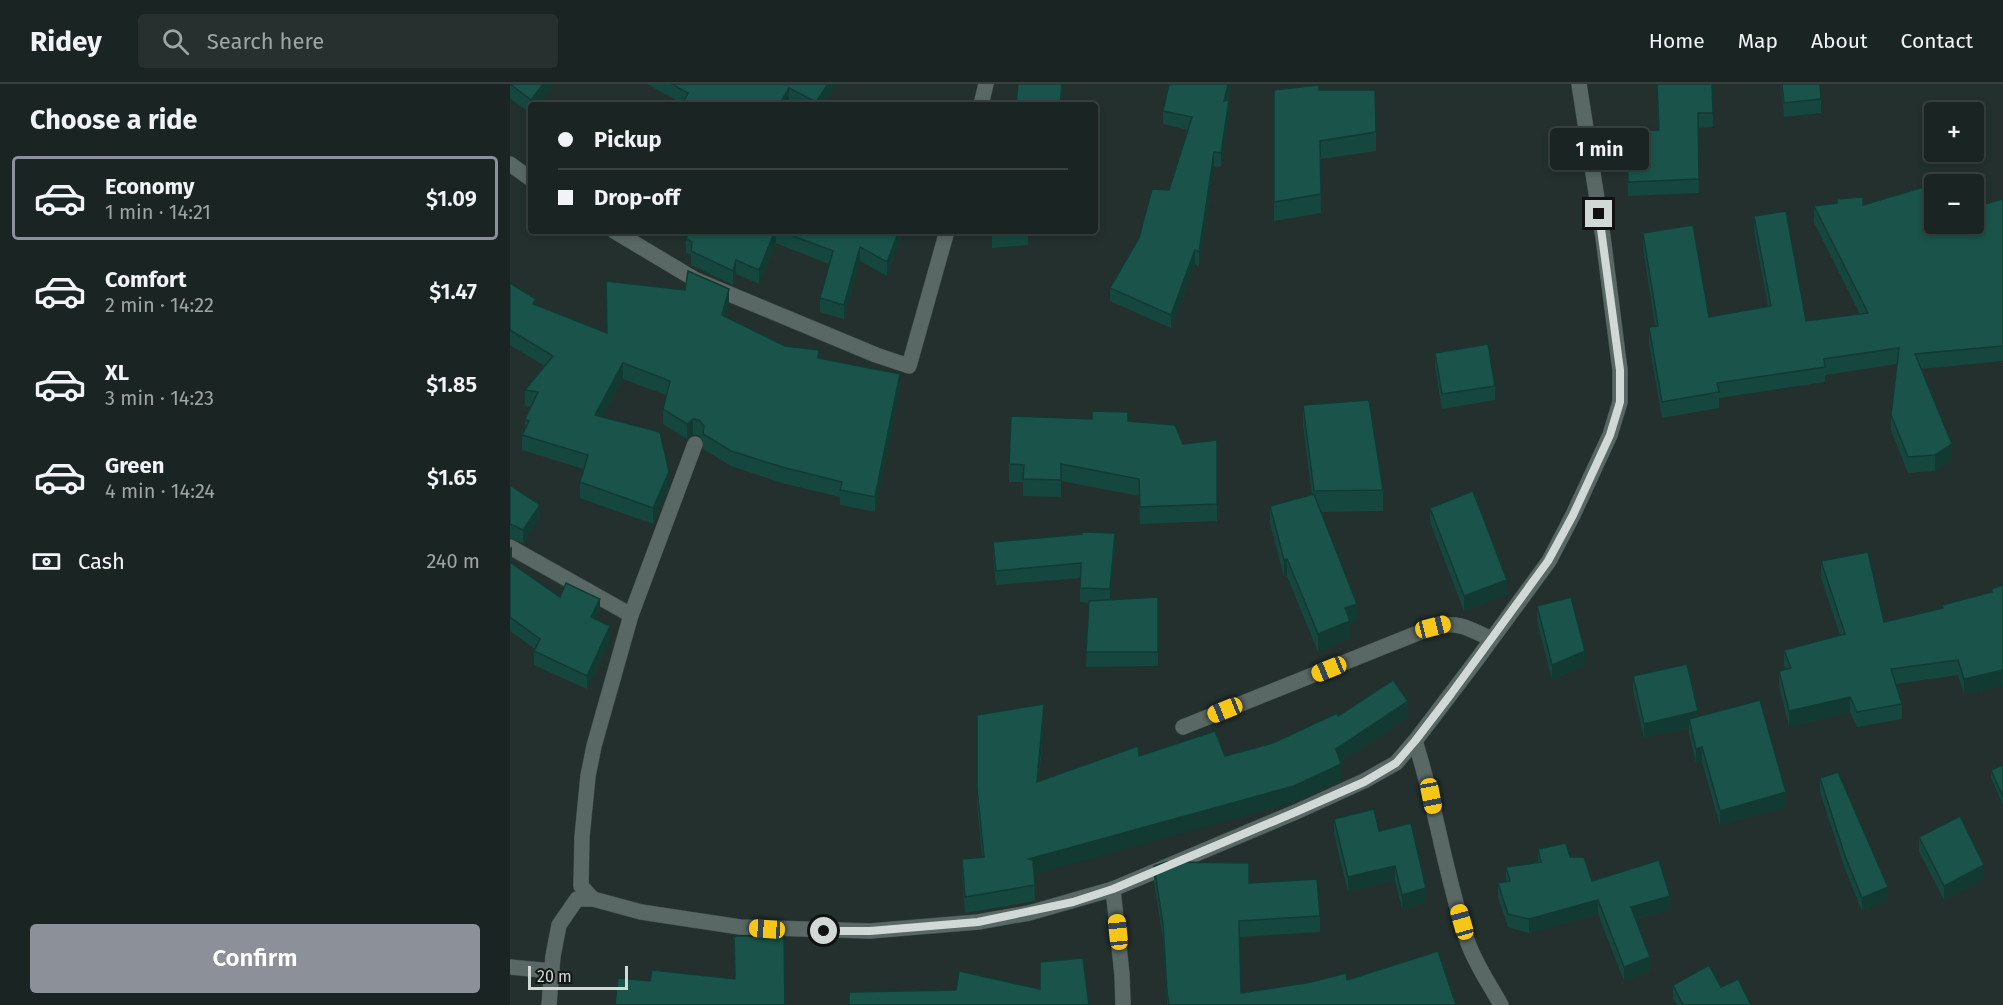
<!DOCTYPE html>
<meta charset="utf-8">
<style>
body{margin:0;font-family:"Fira Sans",sans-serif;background:#27302f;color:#f1f3f6;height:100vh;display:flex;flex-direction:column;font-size:22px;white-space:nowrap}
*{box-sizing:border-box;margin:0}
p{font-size:20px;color:#9fa4a5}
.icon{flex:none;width:33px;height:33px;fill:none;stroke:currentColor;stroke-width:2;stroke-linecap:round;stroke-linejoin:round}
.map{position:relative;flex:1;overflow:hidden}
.sheet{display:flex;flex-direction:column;background:#1a2422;width:510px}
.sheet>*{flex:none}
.banner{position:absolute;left:18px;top:18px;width:570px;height:132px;border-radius:6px;box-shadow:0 3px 9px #0003,0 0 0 2px #384140;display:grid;align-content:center;height:132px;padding:0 30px;background:#1a2422}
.buttons{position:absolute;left:1414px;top:18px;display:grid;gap:12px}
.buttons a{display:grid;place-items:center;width:60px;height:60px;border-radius:6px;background:#1a2422;box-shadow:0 3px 9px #0003,0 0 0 2px #384140;font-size:30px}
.scale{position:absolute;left:18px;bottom:15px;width:100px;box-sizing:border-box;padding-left:6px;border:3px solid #d0d9d6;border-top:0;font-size:16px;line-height:21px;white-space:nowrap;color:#d0d9d6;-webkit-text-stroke:4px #111615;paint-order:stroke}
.end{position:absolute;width:27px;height:27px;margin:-14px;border:8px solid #d0d9d6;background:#111;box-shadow:0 0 0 3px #111}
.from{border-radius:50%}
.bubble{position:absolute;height:42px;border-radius:6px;background:#1a2422;box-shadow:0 3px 9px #0003,0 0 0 2px #384140;font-size:20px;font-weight:600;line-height:42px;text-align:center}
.car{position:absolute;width:18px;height:36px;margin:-18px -9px;border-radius:8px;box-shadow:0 0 4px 2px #0007;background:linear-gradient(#f5c518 24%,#345 0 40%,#f5c518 0 76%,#345 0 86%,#f5c518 0)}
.banner b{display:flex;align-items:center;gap:21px;height:57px;font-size:22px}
.banner b+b{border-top:2px solid #384140}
.banner i{width:15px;height:15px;background:#f1f3f6}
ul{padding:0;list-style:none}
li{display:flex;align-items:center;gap:18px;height:84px;margin:0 12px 9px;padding:0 18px;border:3px solid transparent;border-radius:6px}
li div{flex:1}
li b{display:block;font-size:22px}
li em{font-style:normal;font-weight:600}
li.selected{border-color:#8c9099}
li>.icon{width:54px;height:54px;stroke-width:1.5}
h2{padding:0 30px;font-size:27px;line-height:72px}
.pay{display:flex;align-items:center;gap:15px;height:66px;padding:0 30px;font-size:22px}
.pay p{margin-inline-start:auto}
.action{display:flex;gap:12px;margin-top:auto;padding:12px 30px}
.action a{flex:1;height:69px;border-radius:6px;background:#8c9099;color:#fff;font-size:24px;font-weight:600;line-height:69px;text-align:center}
header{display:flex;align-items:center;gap:36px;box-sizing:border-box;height:84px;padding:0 30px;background:#1a2422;border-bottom:2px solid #384140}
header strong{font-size:28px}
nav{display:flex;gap:33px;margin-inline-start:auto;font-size:21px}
.search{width:420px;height:54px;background:#27302f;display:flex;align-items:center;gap:15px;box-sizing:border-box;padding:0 21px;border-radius:6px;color:#9fa4a5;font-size:22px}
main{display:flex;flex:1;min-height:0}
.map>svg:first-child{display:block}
</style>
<header>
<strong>Ridey</strong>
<div class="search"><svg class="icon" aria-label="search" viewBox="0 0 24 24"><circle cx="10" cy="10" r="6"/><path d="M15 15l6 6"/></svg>Search here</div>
<nav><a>Home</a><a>Map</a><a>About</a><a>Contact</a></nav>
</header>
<main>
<section class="sheet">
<h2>Choose a ride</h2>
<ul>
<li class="selected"><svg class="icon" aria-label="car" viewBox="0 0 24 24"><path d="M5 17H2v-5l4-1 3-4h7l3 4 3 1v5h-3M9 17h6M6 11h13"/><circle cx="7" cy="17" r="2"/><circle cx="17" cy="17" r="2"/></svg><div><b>Economy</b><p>1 min · 14:21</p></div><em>$1.09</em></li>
<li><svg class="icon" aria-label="car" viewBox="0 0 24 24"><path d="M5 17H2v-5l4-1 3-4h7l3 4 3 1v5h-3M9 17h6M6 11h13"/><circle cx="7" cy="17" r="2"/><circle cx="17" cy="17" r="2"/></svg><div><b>Comfort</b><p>2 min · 14:22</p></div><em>$1.47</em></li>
<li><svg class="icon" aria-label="car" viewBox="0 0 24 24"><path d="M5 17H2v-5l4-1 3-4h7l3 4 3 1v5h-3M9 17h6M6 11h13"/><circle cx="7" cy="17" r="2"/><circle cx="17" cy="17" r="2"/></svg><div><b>XL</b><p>3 min · 14:23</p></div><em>$1.85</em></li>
<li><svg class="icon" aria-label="car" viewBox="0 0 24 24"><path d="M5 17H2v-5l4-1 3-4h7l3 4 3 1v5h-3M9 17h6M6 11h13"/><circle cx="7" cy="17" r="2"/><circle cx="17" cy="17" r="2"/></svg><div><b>Green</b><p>4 min · 14:24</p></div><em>$1.65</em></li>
</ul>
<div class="pay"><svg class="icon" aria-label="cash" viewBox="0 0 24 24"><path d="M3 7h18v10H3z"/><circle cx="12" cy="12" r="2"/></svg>Cash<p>240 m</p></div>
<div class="action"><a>Confirm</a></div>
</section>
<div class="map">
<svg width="1493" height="921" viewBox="0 0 1493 921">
<rect width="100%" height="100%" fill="#23302d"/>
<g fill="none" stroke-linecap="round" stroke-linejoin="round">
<defs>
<g id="minor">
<polyline points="471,21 476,0"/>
<polyline points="0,80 21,95"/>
<polyline points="104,147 186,196 366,271 399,282 437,147"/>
<polyline points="185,360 121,531 84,662 78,692 72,753 71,802 83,815 131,828 230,843 360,847 468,838 519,829 603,805 788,727 854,697 886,679 905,657 965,578 1039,477 1063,431 1100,351 1110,318 1110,286 1093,153 1069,0"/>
<polyline points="0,463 121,531"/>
<path d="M673 643 923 543C949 537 958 544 981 555"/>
<path d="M905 657C926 722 935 791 957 856 965 880 979 899 991 921"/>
<polyline points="603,805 612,891 613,921"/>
<polyline points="0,883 42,887"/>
<polyline points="39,921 43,872 49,841 67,815 83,815"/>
</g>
</defs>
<!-- minor casing -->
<use href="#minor" stroke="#424e4b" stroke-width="16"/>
<!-- minor -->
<use href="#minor" stroke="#596864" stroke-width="15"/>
</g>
<!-- wall -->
<g fill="#16473f">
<polygon points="0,0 44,0 28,21 21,21 21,30 0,14"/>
<polygon points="137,0 327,0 313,21 285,21 279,18 277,21 172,21 173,20"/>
<polygon points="659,0 722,0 718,16 719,30 711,83 704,82 689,182 685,180 661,244 600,217 600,204 659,106 678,46 653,40 653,27"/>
<polygon points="1147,0 1202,0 1203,43 1188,44 1189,109 1118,112 1116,47 1148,46"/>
<polygon points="1271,0 1310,0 1311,15 1311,29 1274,33"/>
<polygon points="764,6 866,48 866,67 810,75 811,129 764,137"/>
<polygon points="21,65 21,77 18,75 18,67"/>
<polygon points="1434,100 1468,122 1493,115 1493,277 1411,285 1442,375 1425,387 1398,389 1381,346 1381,331 1387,280 1315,291 1315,298 1209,314 1209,324 1152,334 1139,259 1139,243 1145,242 1133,164 1133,149 1199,233 1258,222 1244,147 1244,132 1296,237 1350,230 1304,138 1304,122 1353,121"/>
<polygon points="167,147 394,147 377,192 350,177 334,235 310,228 310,214 319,180 266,159 249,200 226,190 223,201 181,181 181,171 176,169 176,155 178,152"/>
<polygon points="482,147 518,147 518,161 482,164"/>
<polygon points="0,199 26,221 97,249 219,220 216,233 275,262 309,274 390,306 365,428 330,421 330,413 272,399 221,382 193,365 193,357 189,351 183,351 177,355 153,340 153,325 156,311 113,295 92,333 159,403 143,440 70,414 70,398 74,385 12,366 12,351 15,345 15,335 21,323 15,322 15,306 35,282 0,261"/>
<polygon points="925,269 985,302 985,316 932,325 925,283"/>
<polygon points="793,321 873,406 873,427 811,428 847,537 840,540 840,554 808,568 777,492 774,493 760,439 760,422 802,411 793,342"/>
<polygon points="618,337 673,360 707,356 707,437 630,440 629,412 551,397 551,413 513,412 513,398 499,398 499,380"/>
<polygon points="0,401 30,434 13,459 0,454"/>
<polygon points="920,424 997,510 954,527 920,438"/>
<polygon points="483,458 605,464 600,516 648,513 648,582 576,583 579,519 570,518 570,494 486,501 483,473"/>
<polygon points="0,461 2,475 0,478 50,513 90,528 86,536 100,556 77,605 24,581 24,567 25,565 0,547"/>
<polygon points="1311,477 1374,538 1432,525 1432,521 1481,509 1481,505 1493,501 1493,602 1454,610 1448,591 1386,600 1392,620 1392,635 1347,643 1340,628 1279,643 1269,602 1269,587 1276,585 1274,582 1274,566 1330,551 1311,493"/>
<polygon points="1027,522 1075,581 1042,596 1027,537"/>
<polygon points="1123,592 1188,632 1276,723 1210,741 1192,678 1186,679 1179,649 1179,644 1134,654 1123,607"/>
<polygon points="467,631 534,636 529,697 629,672 715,672 763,659 828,632 898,633 830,678 831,697 784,718 524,790 525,817 455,829 452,791 452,775 472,773 467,721"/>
<polygon points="1493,681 1493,721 1481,694 1481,686"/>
<polygon points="1310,694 1378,816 1352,827 1335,785 1310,708"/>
<polygon points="824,735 869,747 916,819 892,825 885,796 838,808 824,750"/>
<polygon points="1409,753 1474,795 1434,816 1409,767"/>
<polygon points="1028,765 1060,773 1082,797 1160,825 1126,835 1140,887 1114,897 1088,830 1019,849 998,843 988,813 988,799 996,798 996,783 1028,778"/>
<polygon points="644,782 739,799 810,832 810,848 729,853 731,909 837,896 946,921 657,921 653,856 644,798"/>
<polygon points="1163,901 1211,903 1241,921 1167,921 1163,914"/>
</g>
<!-- shaded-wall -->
<g fill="#123a33">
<polygon points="33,0 44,0 28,21 21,21 21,30 21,16"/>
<polygon points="318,0 327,0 313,21 306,21 306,18"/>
<polygon points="552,0 553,10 551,21 550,21"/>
<polygon points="718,0 722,0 714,30 714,17"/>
<polygon points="279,4 279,18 277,21 269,21"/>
<polygon points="719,16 719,30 711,83 711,69"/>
<polygon points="704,68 704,82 689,182 689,168"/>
<polygon points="265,147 266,159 249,200 249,186"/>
<polygon points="389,147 394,147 377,192 377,178"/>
<polygon points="350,163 350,177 334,235 334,221"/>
<polygon points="685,166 685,180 661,244 661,231"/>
<polygon points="226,176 226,190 223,201 223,187"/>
<polygon points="219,205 219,220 212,247 212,231"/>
<polygon points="113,279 113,295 85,347 85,331"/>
<polygon points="390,290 390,306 365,428 365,413"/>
<polygon points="183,335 183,351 177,355 177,340"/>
<polygon points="1442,360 1442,375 1425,387 1425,371"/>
<polygon points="159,388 159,403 143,440 143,424"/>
<polygon points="30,421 30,434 13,459 13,446"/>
<polygon points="605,449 605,464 600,519 600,505"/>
<polygon points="2,462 2,475 0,478 0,465"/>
<polygon points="777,475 777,492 774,493 774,476"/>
<polygon points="997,496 997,510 954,527 954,512"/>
<polygon points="90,515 90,528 81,547 81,533"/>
<polygon points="847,520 847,537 840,540 840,554 808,568 808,550 835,524"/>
<polygon points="100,542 100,556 77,605 77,592"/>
<polygon points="1075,567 1075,581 1042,596 1042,581"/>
<polygon points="1493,586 1493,602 1454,610 1454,595"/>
<polygon points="1340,613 1340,628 1279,643 1279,627"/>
<polygon points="898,617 898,633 826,681 826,665"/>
<polygon points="534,620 534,636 527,714 527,698"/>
<polygon points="1188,627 1188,641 1179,635 1179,644 1134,654 1134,640"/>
<polygon points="1192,663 1192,678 1186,679 1186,665"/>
<polygon points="831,680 831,697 784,718 519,792 519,775"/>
<polygon points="1276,708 1276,723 1210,741 1210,727"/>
<polygon points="1474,781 1474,795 1434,816 1434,802"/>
<polygon points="885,782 885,796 838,808 838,793"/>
<polygon points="1378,803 1378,816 1352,827 1352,814"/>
<polygon points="916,804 916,819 892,825 892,811"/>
<polygon points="1160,812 1160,825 1121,836 1121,823"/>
<polygon points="1088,816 1088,830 1019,849 1019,835"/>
<polygon points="1140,873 1140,887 1114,897 1114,883"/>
</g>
<!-- building -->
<g fill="#1a5349" stroke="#123a33" stroke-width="1.5">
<polygon points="0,0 33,0 21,16"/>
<polygon points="162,0 318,0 306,18 279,4 269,21 172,21 178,9"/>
<polygon points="508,0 552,0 550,21 506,21"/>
<polygon points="659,0 718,0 714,17 719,16 711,69 704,68 689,168 685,166 661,231 600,204 629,154 642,105 659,106 682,33 653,27"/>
<polygon points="1147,0 1202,0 1203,29 1188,29 1189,95 1118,98 1116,47 1149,46"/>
<polygon points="1272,0 1310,0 1311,15 1274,19"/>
<polygon points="809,1 809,6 865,6 866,48 810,57 811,110 764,118 764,6"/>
<polygon points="1463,95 1464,100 1436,100"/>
<polygon points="1434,97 1434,100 1425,100 1425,140 1464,140 1464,102 1468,122 1493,115 1493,262 1405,270 1442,360 1425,371 1398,373 1381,331 1389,264 1314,275 1315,283 1207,299 1209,308 1152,318 1139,243 1148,242 1133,149 1183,141 1199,233 1261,222 1244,132 1276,127 1296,237 1358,229 1304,122 1327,119 1327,115 1353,113 1353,121"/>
<polygon points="180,147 265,147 249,186 226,176 223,187 181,167 182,158 176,155"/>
<polygon points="270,147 389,147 377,178 350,163 334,221 310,214 323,167"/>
<polygon points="482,147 513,147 482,149"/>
<polygon points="178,187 219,205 212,231 275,262 309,266 308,274 390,290 365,413 330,406 332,398 272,383 221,367 193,350 194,342 189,336 183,335 177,340 153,325 160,297 113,279 85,331 150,348 159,388 143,424 70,398 78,371 12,351 19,337 15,335 28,308 15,306 43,272 0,246 0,199 26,215 23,220 97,249 96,197 175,206"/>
<polygon points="978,260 985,302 932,310 925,269"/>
<polygon points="859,316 873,406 804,407 793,321"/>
<polygon points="582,327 618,328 618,337 665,341 673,360 707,356 707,420 630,423 629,395 551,380 551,396 513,395 514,381 499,380 501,332 582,335"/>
<polygon points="0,401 30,421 13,446 0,440"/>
<polygon points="963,407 997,496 954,512 920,424"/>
<polygon points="804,410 847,520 835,524 840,537 808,550 777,475 774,476 760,422"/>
<polygon points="572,448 605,449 600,505 570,504 571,479 486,487 483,458 572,450"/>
<polygon points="1358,468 1374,538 1433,524 1432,521 1482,508 1481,505 1493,501 1493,586 1454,595 1448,576 1381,585 1392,620 1347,628 1340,613 1279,627 1269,587 1281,584 1274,566 1335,550 1311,477"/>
<polygon points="0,478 50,513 56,499 90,515 81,533 100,542 77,592 24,567 30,555 0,533"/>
<polygon points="648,513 648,568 576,568 579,517"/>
<polygon points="1061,513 1075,567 1042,581 1027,522"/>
<polygon points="1177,580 1188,627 1134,640 1123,592"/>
<polygon points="883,596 898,617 826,665 831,680 784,702 519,775 523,776 525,801 455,813 452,775 474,773 467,704 467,631 534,620 527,698 628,662 629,672 705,647 715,672 763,659 827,629 828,632"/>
<polygon points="1250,616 1276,708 1210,727 1192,663 1186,665 1179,635"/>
<polygon points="1493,681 1493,713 1481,686"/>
<polygon points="1328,688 1378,803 1352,814 1335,772 1310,694"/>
<polygon points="864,725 869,747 901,739 916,804 892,811 885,782 838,793 824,735"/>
<polygon points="1450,732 1474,781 1434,802 1409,753"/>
<polygon points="1056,759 1060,773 1074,773 1082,797 1149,776 1160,812 1121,823 1140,873 1114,883 1088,816 1019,835 998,830 988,799 1000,797 996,783 1031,778 1028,765"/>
<polygon points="656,778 739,779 739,799 807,795 810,832 729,837 731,909 801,898 836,889 837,896 928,867 946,921 659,921 657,908 653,840 644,782"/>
<polygon points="224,852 274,852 275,921 105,921 108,894 140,897 142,886 225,895"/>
<polygon points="573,874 579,921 339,921 339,908 446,906 449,887 530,905 530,878"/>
<polygon points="1199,881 1211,903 1228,895 1241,921 1173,921 1163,901"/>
</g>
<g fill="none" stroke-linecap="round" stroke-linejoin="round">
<!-- route -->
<polyline stroke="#d0d9d6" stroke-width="8" points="314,847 360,847 468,838 563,818 603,805 788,727 854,698 886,679 905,657 941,610 1038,477 1063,431 1100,351 1110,318 1110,286 1089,130"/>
</g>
</svg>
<div class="buttons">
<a>+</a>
<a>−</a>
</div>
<div class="scale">20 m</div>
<i class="end from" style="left:314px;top:847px"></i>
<i class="end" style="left:1089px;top:130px"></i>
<div class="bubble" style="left:1040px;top:44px;width:99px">1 min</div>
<i class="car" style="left:923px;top:543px;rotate:76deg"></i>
<i class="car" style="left:819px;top:585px;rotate:248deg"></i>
<i class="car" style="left:715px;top:626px;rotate:248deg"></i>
<i class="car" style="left:921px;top:712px;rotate:169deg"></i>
<i class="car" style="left:952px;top:838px;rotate:344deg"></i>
<i class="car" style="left:257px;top:845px;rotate:274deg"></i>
<i class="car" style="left:608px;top:848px;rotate:354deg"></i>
<div class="banner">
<b><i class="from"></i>Pickup</b>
<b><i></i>Drop-off</b>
</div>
</div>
</main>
